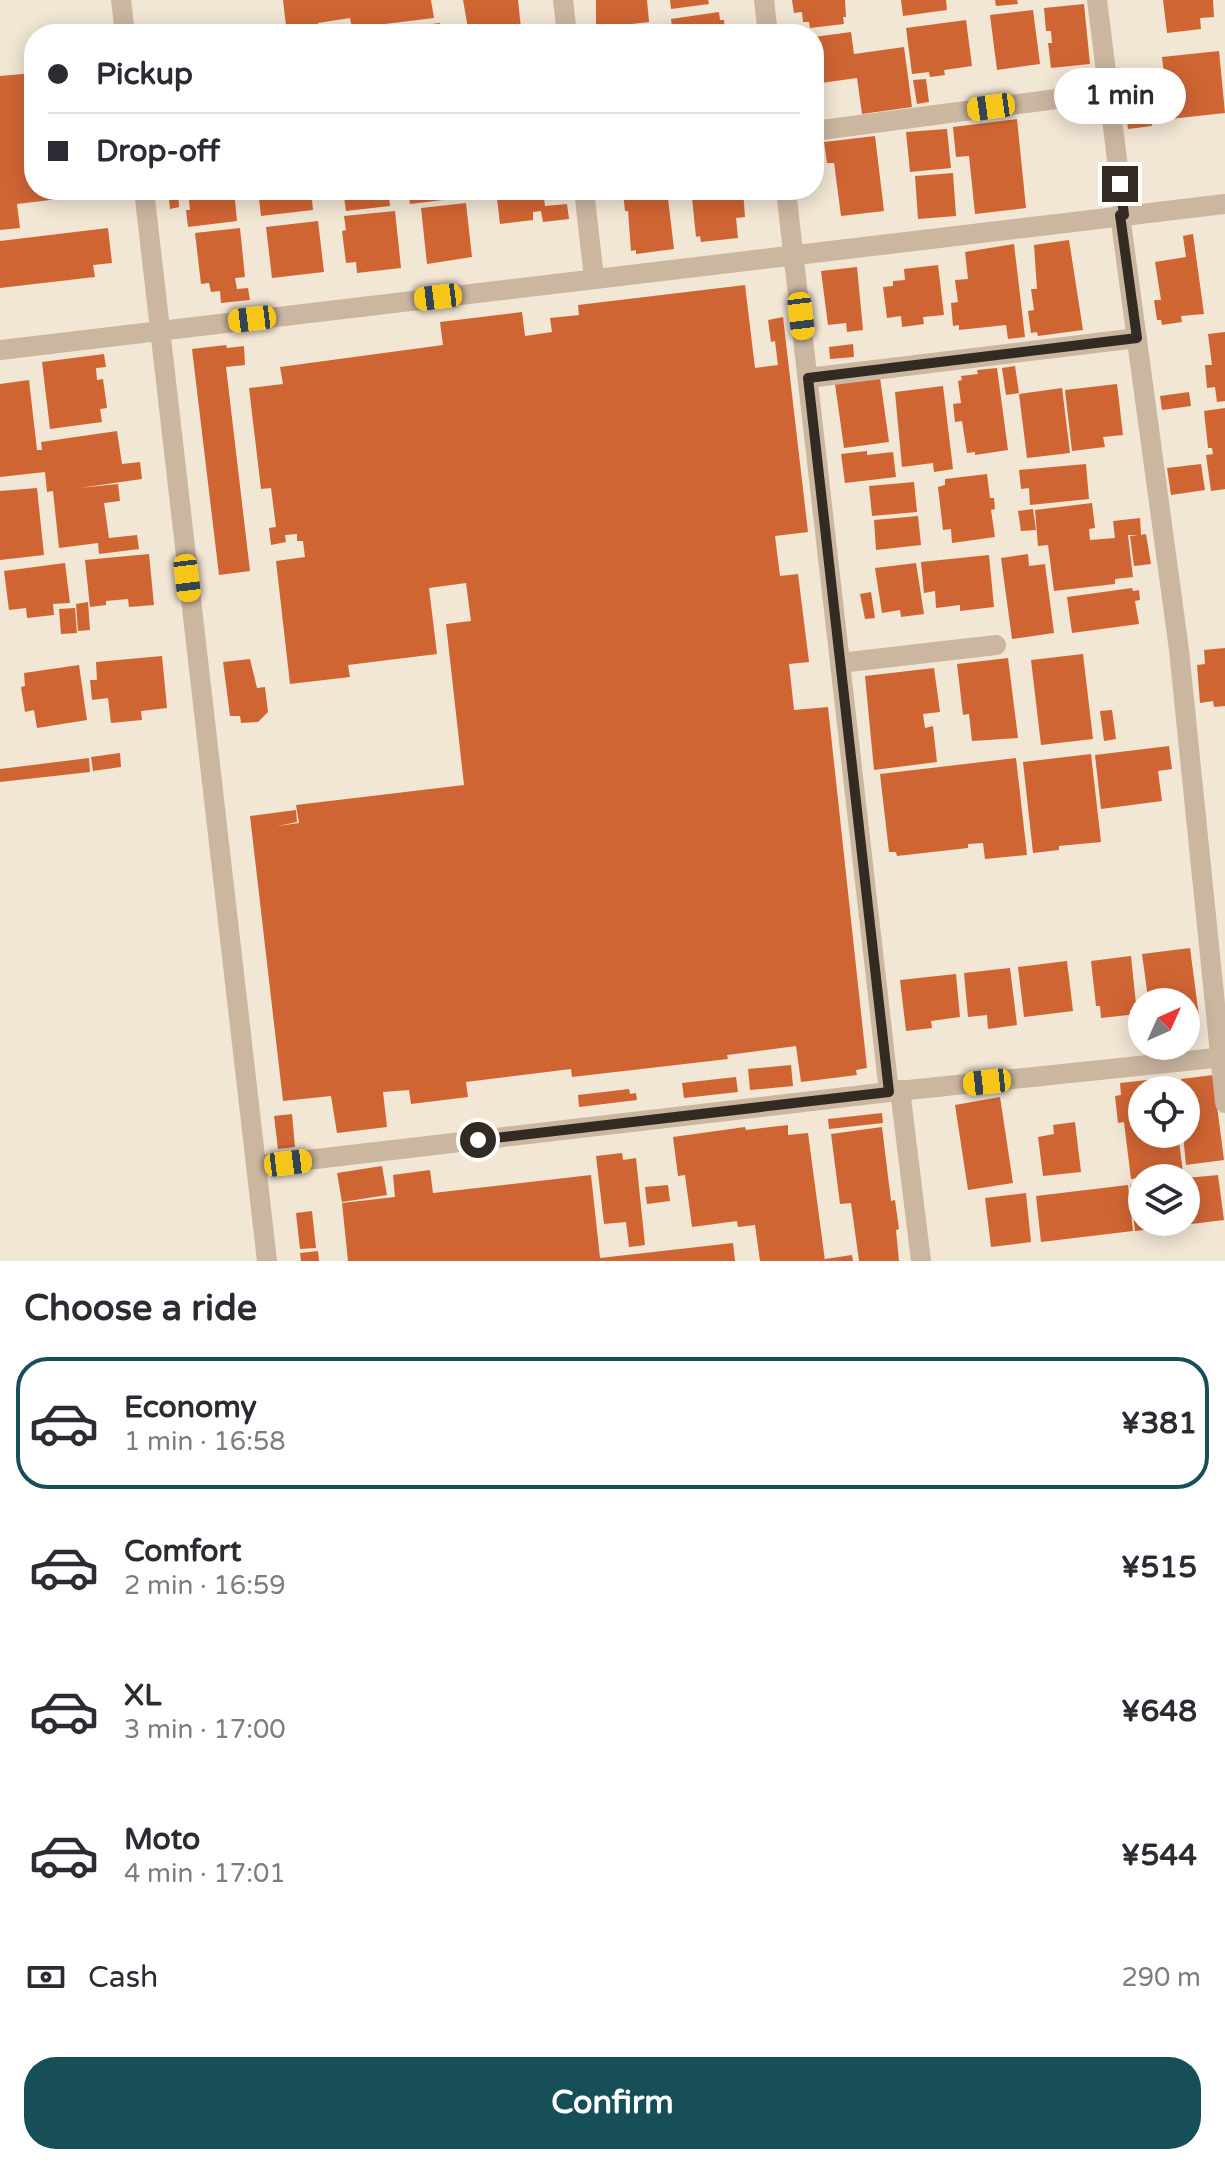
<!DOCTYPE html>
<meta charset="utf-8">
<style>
body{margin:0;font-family:"Varela Round",sans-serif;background:#f2f2f3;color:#2b2b33;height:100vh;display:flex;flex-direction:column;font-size:30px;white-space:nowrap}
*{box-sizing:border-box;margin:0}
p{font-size:26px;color:#7c7c81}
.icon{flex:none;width:44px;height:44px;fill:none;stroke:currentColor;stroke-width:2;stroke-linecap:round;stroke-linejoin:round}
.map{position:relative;height:1261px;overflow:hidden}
.panel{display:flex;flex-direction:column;background:#fff;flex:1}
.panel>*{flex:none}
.top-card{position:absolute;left:24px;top:24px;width:800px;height:176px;border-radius:32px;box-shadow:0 4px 20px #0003;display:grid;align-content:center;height:176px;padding:0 24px;background:#fff}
.needle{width:52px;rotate:45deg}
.tools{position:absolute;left:1128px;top:988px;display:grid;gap:16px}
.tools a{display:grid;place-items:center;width:72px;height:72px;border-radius:50%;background:#fff;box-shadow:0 4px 20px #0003;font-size:40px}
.end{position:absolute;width:36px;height:36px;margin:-18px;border:10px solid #342a24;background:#fff;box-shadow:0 0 0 4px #fff}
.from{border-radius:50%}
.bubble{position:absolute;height:56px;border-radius:28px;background:#fff;box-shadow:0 4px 20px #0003;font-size:26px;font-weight:700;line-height:56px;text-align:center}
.car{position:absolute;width:24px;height:48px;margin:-24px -12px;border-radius:10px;box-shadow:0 0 6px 2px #0007;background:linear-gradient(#f5c518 24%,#345 0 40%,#f5c518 0 76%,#345 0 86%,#f5c518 0)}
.top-card b{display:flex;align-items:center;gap:28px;height:76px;font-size:30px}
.top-card b+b{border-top:2px solid #e1e1e2}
.top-card i{width:20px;height:20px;background:#2b2b33}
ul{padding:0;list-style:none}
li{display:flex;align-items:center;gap:24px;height:132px;margin:0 16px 12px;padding:0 8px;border:4px solid transparent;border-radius:32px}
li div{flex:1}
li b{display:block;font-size:30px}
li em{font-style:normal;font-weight:700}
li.on{border-color:#174f58}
li>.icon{width:72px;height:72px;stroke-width:1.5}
h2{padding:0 24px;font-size:36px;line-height:96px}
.pay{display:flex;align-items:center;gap:20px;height:88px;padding:0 24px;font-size:30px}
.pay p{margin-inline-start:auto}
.button{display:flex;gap:16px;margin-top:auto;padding:16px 24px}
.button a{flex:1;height:92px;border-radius:32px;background:#174f58;color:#fff;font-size:32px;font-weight:700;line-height:92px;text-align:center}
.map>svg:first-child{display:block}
</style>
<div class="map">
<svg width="1225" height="1261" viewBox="0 0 1225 1261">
<rect width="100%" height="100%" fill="#f2e6d4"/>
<!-- building -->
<g fill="#d06534">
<polygon points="283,0 431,0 434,18 352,28 350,18 318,23 320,33 299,34 298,25 286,26"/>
<polygon points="463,0 518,0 521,29 512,30 512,34 469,34"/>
<polygon points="596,0 647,0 649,22 596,28"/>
<polygon points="670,0 708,0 709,4 671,9"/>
<polygon points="792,0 845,0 846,17 843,17 844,24 810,28 809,22 803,22 802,12 794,13"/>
<polygon points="901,0 946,0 947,10 903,16"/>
<polygon points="995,0 1017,0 1018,4 996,6"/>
<polygon points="1163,0 1213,0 1214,17 1200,18 1201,29 1167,33"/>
<polygon points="1084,4 1090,64 1051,68 1048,43 1052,43 1051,31 1046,31 1044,8"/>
<polygon points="1033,10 1040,64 997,70 990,15"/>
<polygon points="719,12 720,20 724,20 725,34 673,34 671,19"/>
<polygon points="966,20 972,66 944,70 945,75 930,77 929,72 912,74 906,28"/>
<polygon points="440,23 441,34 381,34 381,30"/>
<polygon points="649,26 650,34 601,34 600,32"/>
<polygon points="851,32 854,54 904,47 912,107 862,114 857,78 814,84 814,37"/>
<polygon points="1219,51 1225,113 1161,120 1157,83 1165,82 1162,57"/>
<polygon points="34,73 34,190 74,190 75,197 17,204 20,228 0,230 0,76"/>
<polygon points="926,79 929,102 917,104 913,80"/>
<polygon points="1148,101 1152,126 1128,129 1125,103"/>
<polygon points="1017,119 1026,208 975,214 969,156 956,157 953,127"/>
<polygon points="947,129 951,168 910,172 906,132"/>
<polygon points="875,136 884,211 841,216 834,163 827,163 824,142"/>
<polygon points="953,173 956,216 918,219 915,176"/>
<polygon points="168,190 178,190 179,207 170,209"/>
<polygon points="188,190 234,190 237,221 188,227 186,210 190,210"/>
<polygon points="258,190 311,190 313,210 261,216"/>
<polygon points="343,190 388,190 390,206 346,211"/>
<polygon points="408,190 457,190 457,195 442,196 443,200 410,204"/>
<polygon points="496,190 543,190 545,206 567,204 569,219 543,222 541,211 533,212 533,220 500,224"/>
<polygon points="643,190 667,190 674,249 636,254 636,250 631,251 628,211 625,211 623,193"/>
<polygon points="694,190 743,190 745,217 736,218 738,238 701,242 700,236 696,237 692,198 695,198"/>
<polygon points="466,203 472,257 427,264 421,208"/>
<polygon points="395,211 401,268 357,273 356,262 346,263 342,231 346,230 344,216"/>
<polygon points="318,221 324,272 272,278 266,227"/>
<polygon points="108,228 112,263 93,265 95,277 0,288 0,241"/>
<polygon points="240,228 245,277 235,278 237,289 248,288 250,300 221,303 220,291 211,292 209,283 201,284 195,233"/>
<polygon points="1193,234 1204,314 1181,316 1182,322 1162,325 1161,320 1157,320 1154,300 1161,300 1155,262 1186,257 1183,236"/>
<polygon points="1069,240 1083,330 1038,336 1037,332 1031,333 1028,311 1034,310 1031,289 1037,289 1034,245"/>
<polygon points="1014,244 1025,337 1008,339 1006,325 959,330 959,325 953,326 951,303 958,302 955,280 968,279 965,252"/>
<polygon points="938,265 944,315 923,317 924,324 902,327 901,316 887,318 883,287 893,286 893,281 905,280 904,269"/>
<polygon points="857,267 863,330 847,332 846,323 828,325 821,271"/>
<polygon points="745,285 755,368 778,365 775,341 771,342 768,320 783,317 808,532 775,536 780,576 798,574 809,662 789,664 794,710 828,707 867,1068 856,1070 857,1075 801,1082 796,1046 727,1055 728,1059 572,1077 571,1069 466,1082 468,1097 411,1104 409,1090 383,1092 387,1127 337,1133 331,1096 283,1101 250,816 296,810 297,822 278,826 299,823 296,805 464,785 446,624 471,621 466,583 429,588 437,654 348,665 350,677 290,684 276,561 305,557 303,541 297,541 297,534 285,535 286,542 271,545 269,528 276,527 271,488 261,489 249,388 283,384 280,367 443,345 440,322 522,312 525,336 552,332 550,318 579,315 578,305"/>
<polygon points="1225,332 1225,401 1217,402 1215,387 1207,388 1205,365 1212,365 1208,334"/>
<polygon points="853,344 854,357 830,359 829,347"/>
<polygon points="226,345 227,348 244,346 245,365 226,367 250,571 219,575 192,349"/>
<polygon points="104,354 106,367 96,368 97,380 103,379 107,408 100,409 102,422 50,429 42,362"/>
<polygon points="1015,366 1019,393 1006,395 1002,368"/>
<polygon points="997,368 1008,450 975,455 975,452 967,453 962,421 955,422 953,404 961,403 958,381 962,380 961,376 978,374 977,370"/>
<polygon points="880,378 889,442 844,448 835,384"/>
<polygon points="29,380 37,450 42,450 41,442 117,431 122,464 140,462 142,479 79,488 118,484 120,501 104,503 109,538 137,535 139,549 99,554 98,543 59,548 53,491 47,492 45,472 0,477 0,384"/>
<polygon points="1117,384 1123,435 1103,437 1105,447 1072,451 1065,390"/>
<polygon points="943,386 953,469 934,472 933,463 902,467 895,392"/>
<polygon points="1062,388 1070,453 1027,458 1019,394"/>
<polygon points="1189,392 1191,406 1162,410 1160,396"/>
<polygon points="1225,408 1225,489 1211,491 1206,455 1213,454 1212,448 1208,448 1204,411"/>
<polygon points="867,451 867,455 893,452 896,477 845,483 841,454"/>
<polygon points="1086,464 1089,499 1030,505 1029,488 1021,489 1019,470"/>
<polygon points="1201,464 1205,490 1171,495 1167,468"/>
<polygon points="987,474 990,498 994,498 995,509 991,510 995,537 952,543 951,529 943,530 938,487 945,485 945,479"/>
<polygon points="914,482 917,512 872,516 869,486"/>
<polygon points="37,488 44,555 0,560 0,491"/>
<polygon points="1092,503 1095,528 1089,529 1090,540 1115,538 1113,521 1140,518 1141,535 1146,534 1151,564 1134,566 1130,536 1138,535 1128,535 1133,577 1115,579 1115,584 1054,591 1048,545 1038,546 1035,510"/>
<polygon points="1033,509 1036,530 1021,531 1018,511"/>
<polygon points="918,516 921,545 876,550 874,520"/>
<polygon points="149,554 154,605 129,607 128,599 106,601 106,605 90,607 85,560"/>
<polygon points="1028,554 1029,566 1045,564 1054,633 1012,639 1001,558"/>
<polygon points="989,555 994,607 960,611 960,605 936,608 935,591 924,593 921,562"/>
<polygon points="65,563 70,603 53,604 54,615 27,618 26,608 9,610 4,571"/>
<polygon points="916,563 924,614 901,617 900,610 882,613 875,568"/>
<polygon points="1132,588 1133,591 1139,590 1140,600 1135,601 1139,624 1072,633 1067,597"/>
<polygon points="871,592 875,618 865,619 860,594"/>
<polygon points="88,602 90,630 78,631 76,604"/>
<polygon points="75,608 77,633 61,634 59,609"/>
<polygon points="1225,648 1225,706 1214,707 1213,701 1200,703 1197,665 1205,664 1204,650"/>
<polygon points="1083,654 1093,739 1041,745 1031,660"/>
<polygon points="162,656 167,708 141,711 142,720 111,723 108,698 92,700 90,680 97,680 96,662"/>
<polygon points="1008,658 1018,738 972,741 969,714 963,715 957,664"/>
<polygon points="250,659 257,688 265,687 268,712 258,722 241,723 240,716 230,716 223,662"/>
<polygon points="79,665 87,720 37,728 34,710 25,712 21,687 25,686 24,673"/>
<polygon points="934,668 940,712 923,714 925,728 933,726 937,762 874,770 865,676"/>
<polygon points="1112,710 1116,739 1104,741 1100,711"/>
<polygon points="1169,746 1172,769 1158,771 1162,801 1101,809 1095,755"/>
<polygon points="120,753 121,767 93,771 91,757"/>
<polygon points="1091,754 1101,842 1059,846 1059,850 1033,853 1023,762"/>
<polygon points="89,758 90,772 0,782 0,769"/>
<polygon points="1016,758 1027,855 985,859 983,843 968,844 968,848 897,856 896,852 889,852 880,774"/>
<polygon points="1190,948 1200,1024 1186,1026 1186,1002 1163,1002 1163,997 1148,998 1142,954"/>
<polygon points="1131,956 1137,1014 1101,1018 1100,1006 1096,1006 1091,961"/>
<polygon points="1067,961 1073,1011 1024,1017 1018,967"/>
<polygon points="1010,968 1017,1025 988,1029 987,1015 968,1017 964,973"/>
<polygon points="956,974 960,1017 931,1021 932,1028 906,1031 900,980"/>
<polygon points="791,1065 793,1086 750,1090 748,1069"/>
<polygon points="1213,1075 1224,1160 1186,1165 1183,1134 1186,1134 1186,1090 1182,1090 1181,1079"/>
<polygon points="736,1077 738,1092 684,1098 682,1083"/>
<polygon points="1165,1078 1168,1090 1142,1090 1142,1134 1178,1134 1183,1172 1131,1179 1124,1122 1118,1123 1115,1096 1121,1095 1120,1083"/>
<polygon points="629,1089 630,1094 636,1093 637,1100 579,1107 578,1095"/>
<polygon points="1000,1097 1013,1183 968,1190 955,1105"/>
<polygon points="882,1113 883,1123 829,1129 828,1119"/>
<polygon points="292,1114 295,1147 278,1149 274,1116"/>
<polygon points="1075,1122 1081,1172 1043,1176 1038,1137 1054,1134 1053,1125"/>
<polygon points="788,1125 788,1135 808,1133 825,1261 760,1261 755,1225 738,1227 737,1221 692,1227 685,1175 678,1176 673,1137 745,1127 746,1130"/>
<polygon points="882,1127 891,1201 895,1200 899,1229 896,1230 899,1261 859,1261 851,1203 840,1204 831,1134"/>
<polygon points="622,1153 623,1160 636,1158 645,1245 629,1247 626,1222 604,1224 596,1156"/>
<polygon points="382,1166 387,1195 342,1202 337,1173"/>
<polygon points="430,1170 433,1193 591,1175 600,1258 733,1243 735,1261 348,1261 342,1203 395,1197 393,1175"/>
<polygon points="1218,1175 1224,1220 1135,1231 1130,1185 1142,1184 1142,1222 1186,1222 1186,1178"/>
<polygon points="668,1185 670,1201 647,1204 645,1187"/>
<polygon points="1128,1185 1133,1231 1041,1242 1036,1196"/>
<polygon points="1026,1193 1031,1242 991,1247 985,1198"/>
<polygon points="312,1211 316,1248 300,1249 296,1213"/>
<polygon points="318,1251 319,1261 301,1261 300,1253"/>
<polygon points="852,1255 853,1261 825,1261 825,1259"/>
</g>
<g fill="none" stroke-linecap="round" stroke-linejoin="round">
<!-- minor -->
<g stroke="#cbb6a0" stroke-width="20">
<polyline points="563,0 567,34"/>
<polyline points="764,0 768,34"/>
<polyline points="1097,0 1124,215"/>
<polyline points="814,131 1109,92"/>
<polyline points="584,190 594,278"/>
<polyline points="786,190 889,1092"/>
<polyline points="1120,215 1179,650 1225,1103"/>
<polyline points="0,350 1225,204"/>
<polyline points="808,378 1137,338"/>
<polyline points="840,663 996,645"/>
<polyline points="900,1090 921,1261"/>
<polyline points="256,1166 889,1092 1225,1057"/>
</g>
<!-- tertiary -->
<g stroke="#cbb6a0" stroke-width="20">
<polyline points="121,0 125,34"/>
<polyline points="144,190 267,1261"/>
</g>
</g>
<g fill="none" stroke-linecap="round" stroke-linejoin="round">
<!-- route -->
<polyline stroke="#342a24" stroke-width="10" points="478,1140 889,1092 808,378 1137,338 1120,215 1124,215 1120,184"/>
</g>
</svg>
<div class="tools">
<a><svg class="needle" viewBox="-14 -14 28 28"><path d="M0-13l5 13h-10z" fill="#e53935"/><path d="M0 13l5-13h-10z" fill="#7c7c81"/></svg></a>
<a><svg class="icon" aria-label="locate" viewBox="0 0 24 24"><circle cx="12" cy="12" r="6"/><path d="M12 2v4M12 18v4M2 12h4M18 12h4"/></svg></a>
<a><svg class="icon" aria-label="layers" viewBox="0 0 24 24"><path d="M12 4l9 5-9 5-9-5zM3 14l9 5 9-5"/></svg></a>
</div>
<i class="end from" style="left:478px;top:1140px"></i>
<i class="end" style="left:1120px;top:184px"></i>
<div class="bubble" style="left:1054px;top:68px;width:132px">1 min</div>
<i class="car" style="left:991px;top:107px;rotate:262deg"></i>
<i class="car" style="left:438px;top:297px;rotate:263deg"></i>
<i class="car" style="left:801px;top:316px;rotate:173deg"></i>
<i class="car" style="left:252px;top:319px;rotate:263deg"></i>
<i class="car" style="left:187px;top:578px;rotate:173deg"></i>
<i class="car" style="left:987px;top:1082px;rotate:264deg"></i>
<i class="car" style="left:288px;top:1163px;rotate:83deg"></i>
<div class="top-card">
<b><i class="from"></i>Pickup</b>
<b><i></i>Drop-off</b>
</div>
</div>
<section class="panel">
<h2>Choose a ride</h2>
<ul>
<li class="on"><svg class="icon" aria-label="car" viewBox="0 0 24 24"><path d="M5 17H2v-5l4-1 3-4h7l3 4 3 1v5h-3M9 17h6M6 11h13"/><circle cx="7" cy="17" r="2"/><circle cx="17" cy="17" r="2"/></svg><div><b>Economy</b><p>1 min · 16:58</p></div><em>¥381</em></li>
<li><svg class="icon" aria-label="car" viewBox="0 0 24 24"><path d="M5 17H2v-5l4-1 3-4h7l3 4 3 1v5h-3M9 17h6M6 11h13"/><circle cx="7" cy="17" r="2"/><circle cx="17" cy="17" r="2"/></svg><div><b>Comfort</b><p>2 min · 16:59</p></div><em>¥515</em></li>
<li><svg class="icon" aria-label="car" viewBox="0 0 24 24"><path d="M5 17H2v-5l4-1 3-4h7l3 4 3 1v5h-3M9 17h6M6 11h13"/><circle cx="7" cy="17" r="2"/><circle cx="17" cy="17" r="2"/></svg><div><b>XL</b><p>3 min · 17:00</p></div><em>¥648</em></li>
<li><svg class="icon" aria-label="car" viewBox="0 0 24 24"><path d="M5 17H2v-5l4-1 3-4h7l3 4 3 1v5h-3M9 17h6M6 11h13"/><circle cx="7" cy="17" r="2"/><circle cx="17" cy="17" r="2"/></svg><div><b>Moto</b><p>4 min · 17:01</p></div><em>¥544</em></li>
</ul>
<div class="pay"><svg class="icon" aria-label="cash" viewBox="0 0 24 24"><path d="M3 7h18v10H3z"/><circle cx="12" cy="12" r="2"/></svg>Cash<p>290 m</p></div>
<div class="button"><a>Confirm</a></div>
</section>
